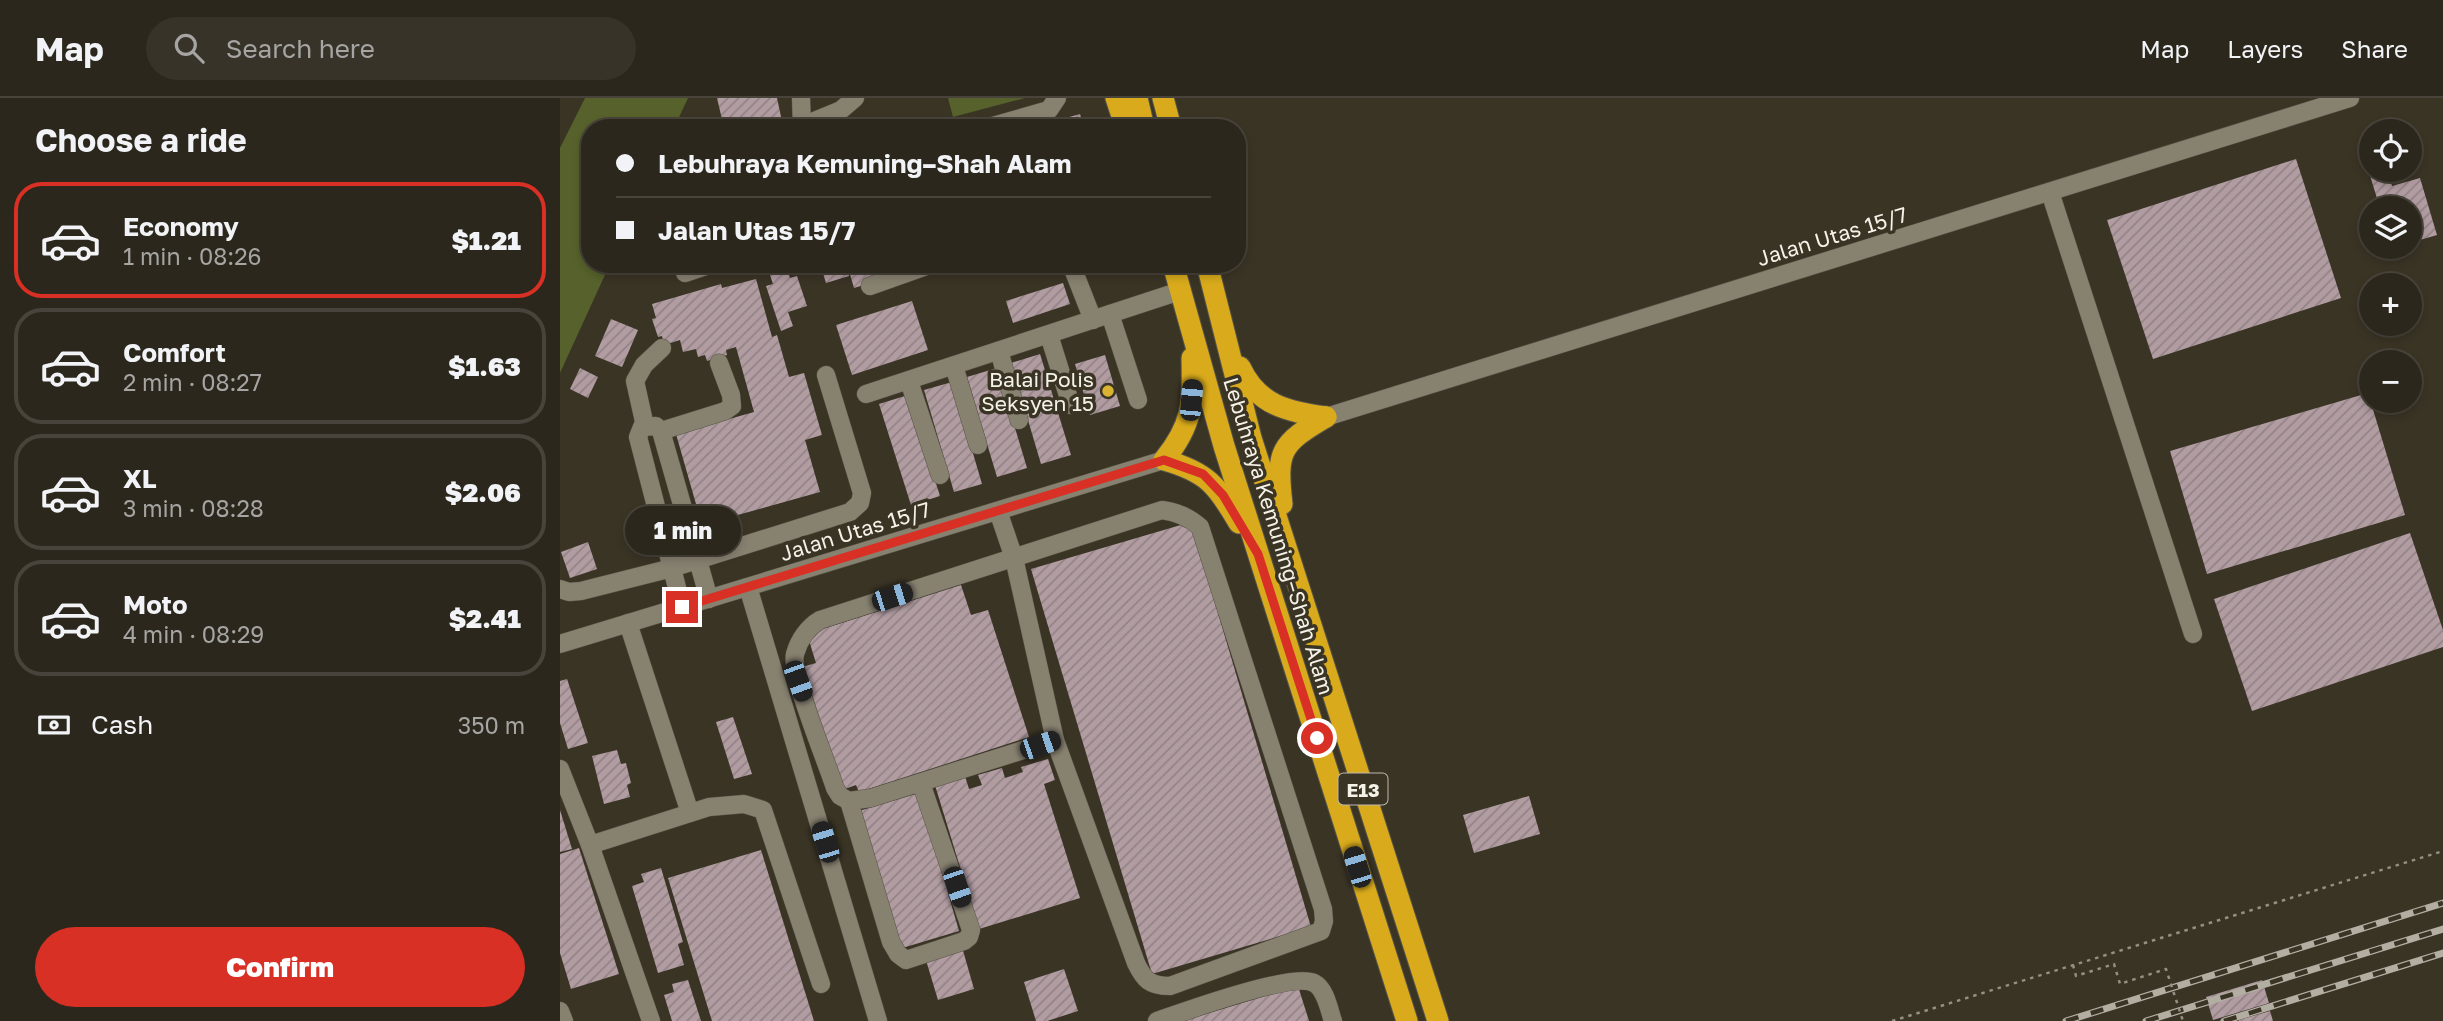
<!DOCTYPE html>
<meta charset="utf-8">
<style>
body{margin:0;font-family:"Golos Text",sans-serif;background:#383329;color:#f1f3f6;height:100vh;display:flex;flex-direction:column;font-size:26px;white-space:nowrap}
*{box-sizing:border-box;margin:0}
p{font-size:23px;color:#a6a5a3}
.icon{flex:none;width:38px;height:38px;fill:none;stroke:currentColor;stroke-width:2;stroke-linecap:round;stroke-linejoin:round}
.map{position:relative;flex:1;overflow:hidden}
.panel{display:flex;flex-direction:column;background:#2c271c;width:560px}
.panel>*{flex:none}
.banner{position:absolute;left:21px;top:21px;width:665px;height:154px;border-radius:28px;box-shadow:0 4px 10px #0003,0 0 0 2px #48443b;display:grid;align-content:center;height:154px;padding:0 35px;background:#2c271c}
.buttons{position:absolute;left:1799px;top:21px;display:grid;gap:14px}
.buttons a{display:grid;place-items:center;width:63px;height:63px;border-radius:50%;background:#2c271c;box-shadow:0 4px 10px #0003,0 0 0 2px #48443b;font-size:35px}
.end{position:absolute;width:32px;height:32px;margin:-16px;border:9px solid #d93025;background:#fff;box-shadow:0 0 0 4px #fff}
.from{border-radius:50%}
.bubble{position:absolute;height:49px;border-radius:24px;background:#2c271c;box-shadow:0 4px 10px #0003,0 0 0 2px #48443b;font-size:23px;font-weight:800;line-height:49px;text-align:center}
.car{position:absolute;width:21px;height:42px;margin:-21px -10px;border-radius:9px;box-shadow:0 0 5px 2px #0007;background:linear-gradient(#222 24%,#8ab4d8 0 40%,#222 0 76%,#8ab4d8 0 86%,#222 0)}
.banner b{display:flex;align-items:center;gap:24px;height:66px;font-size:26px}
.banner b+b{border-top:2px solid #48443b}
.banner i{width:18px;height:18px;background:#f1f3f6}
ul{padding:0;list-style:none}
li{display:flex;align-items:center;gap:21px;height:116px;margin:0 14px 10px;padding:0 21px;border:4px solid #48443b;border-radius:28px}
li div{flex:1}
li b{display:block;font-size:26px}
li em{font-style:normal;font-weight:800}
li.on{border-color:#d93025}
li>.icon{width:63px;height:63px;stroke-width:1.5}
h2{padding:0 35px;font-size:32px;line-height:84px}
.pay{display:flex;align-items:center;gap:18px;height:77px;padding:0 35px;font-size:26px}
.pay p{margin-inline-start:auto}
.action{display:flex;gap:14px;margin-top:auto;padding:14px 35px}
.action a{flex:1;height:80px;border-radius:42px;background:#d93025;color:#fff;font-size:28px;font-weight:800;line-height:80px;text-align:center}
header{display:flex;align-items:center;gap:42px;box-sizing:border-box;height:98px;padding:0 35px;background:#2c271c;border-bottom:2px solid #48443b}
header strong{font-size:33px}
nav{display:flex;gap:38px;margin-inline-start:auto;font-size:24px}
.search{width:490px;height:63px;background:#383329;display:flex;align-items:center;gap:18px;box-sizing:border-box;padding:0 24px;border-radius:38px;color:#a6a5a3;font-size:26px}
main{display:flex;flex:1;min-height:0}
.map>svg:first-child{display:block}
</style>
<header>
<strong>Map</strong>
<div class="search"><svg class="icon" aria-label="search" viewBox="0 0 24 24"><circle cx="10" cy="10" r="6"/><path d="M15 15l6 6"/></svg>Search here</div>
<nav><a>Map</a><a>Layers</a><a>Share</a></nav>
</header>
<main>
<section class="panel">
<h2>Choose a ride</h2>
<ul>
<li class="on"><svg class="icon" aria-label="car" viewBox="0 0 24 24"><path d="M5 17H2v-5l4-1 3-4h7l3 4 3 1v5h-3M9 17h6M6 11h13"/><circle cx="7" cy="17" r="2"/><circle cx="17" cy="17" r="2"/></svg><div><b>Economy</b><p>1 min · 08:26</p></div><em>$1.21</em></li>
<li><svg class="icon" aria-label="car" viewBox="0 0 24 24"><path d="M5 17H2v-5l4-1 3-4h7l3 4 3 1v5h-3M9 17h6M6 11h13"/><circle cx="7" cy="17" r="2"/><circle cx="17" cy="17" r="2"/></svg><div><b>Comfort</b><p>2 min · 08:27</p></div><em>$1.63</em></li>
<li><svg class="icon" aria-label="car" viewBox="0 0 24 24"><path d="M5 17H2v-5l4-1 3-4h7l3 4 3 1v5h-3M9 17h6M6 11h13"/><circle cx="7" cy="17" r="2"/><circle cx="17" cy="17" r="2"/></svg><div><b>XL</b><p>3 min · 08:28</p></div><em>$2.06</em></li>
<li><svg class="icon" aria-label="car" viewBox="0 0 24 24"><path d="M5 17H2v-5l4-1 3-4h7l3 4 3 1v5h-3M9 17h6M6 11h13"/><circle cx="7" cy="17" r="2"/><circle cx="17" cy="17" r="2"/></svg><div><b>Moto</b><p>4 min · 08:29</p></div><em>$2.41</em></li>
</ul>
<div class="pay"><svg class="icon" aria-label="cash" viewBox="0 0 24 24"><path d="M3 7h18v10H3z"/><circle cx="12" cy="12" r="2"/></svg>Cash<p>350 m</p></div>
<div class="action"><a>Confirm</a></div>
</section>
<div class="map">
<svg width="1883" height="923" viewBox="0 0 1883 923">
<defs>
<pattern id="building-hatch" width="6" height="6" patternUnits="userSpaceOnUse" patternTransform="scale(1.75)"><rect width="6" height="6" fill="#b19ca2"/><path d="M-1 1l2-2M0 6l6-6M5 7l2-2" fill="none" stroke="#928386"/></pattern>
</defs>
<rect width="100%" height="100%" fill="#3a3425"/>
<!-- green -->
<g fill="#56612b">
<polygon points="25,0 128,0 114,30 30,30 30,166 50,166 0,275 0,50"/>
<polygon points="388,0 465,0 393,19"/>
</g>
<!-- building -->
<g fill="url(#building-hatch)">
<polygon points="157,0 217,0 223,28 164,30"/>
<polygon points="520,16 524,30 474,30 474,29"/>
<polygon points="1736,61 1781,200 1593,261 1547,122"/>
<polygon points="1811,70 1811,72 1827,72 1832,88 1860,80 1877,137 1850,145 1850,110 1820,110 1808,71"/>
<polygon points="260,166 285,166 289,178 266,185"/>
<polygon points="287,166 320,166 321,171 314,173 316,183 294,190"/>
<polygon points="227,171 230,180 237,178 247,208 228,214 233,228 221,233 206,188 213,186 210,177"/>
<polygon points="196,181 212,239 217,237 229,279 244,275 262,337 245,342 260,394 142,427 116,336 194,314 176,249 166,252 167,257 147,263 145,257 138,259 136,251 123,254 120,242 104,247 102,238 98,239 92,221 96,220 92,206 161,186 162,190"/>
<polygon points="503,185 510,206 453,225 446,203"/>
<polygon points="352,203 368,252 292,277 276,227"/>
<polygon points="51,221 78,232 62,269 35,258"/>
<polygon points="480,256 511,357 481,366 451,265"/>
<polygon points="545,257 560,308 530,317 515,266"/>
<polygon points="20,270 38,279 28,300 10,291"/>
<polygon points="437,270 467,370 437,379 407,279"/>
<polygon points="392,284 422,386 394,394 364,292"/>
<polygon points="1808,295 1845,417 1647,476 1610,353"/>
<polygon points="348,297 380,398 351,407 319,306"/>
<polygon points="631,424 751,829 592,876 471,471"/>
<polygon points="1850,435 1883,532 1883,549 1692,613 1654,501"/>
<polygon points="28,444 37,471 10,480 1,454"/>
<polygon points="401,487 411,517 428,512 469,639 299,694 296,687 282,692 242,569 256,565 247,536"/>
<polygon points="7,581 28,645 8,651 0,625 0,583"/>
<polygon points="173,619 192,676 174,681 156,624"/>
<polygon points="57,652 61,666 66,665 71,685 67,687 70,699 44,706 32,658"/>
<polygon points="488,661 495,682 484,686 520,800 419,831 374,684 404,675 409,691 422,687 418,677 442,670 445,680 463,674 461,669"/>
<polygon points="359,695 399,833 339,851 299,713"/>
<polygon points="969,698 980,736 914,755 903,717"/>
<polygon points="0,712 12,751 0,754"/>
<polygon points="19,750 59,876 11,891 0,855 0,756"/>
<polygon points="201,752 254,923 152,923 108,780"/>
<polygon points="101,770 123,844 118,846 124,867 98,875 72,788 84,784 81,776"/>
<polygon points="402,849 414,891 378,902 365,859"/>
<polygon points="504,871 518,913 487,923 476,923 464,884"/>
<polygon points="128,882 141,923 112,923 104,897 114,894 112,886"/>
<polygon points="1702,882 1709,905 1653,922 1646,899"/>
<polygon points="738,888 749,923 626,923 626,922"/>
<polygon points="1710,913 1713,923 1679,923 1679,922"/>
</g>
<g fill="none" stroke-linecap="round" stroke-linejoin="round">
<defs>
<g id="minor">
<polyline points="241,0 242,30"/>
<polyline points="242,28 281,12 295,0"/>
<polyline points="426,30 489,12 497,0"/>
<polyline points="1490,94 1633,536"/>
<polyline points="511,166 533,222"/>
<polyline points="125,175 152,166"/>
<polyline points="310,188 372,166"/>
<polyline points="550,216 578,302"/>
<polyline points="489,237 511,307"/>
<polyline points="439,253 459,322"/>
<polyline points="394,268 418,347"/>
<polyline points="349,283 380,377"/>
<polyline points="306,296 620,193"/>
<polyline points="766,319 1790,0"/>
<polyline points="85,328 75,283 84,267 102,250"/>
<polyline points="101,333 165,313 172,308 171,297 159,265"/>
<polyline points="438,413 454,460 495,642"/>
<polyline points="188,489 318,923"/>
<polyline points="0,491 9,494 21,493 112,470 290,414 300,405 302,395 266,277"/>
<polyline points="122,509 78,339 82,329 96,328 101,333 149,501"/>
<polyline points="68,525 130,715"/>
<polyline points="0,546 604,362"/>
<polyline points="0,671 30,747 91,923"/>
<path d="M289 703 311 700 495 642 576 865C584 882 590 888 610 888L761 833 764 823 763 811 640 429C629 419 617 414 602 412L260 522C248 529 239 542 235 556 230 577 267 664 275 690L280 698 289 703 331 844 338 856 346 862 404 843 409 839 411 832 361 685"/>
<polyline points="30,747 149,709 184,706 203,712 261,886"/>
<polyline points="0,913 4,923"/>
<path d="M597 923C623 914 733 874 754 885 766 891 769 912 773 923"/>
</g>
<g id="highway">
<polyline points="556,0 566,30"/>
<polyline points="577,0 584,30"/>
<polyline points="603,0 611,30"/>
<polyline points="613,166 664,348 847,923"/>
<polyline points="647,166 691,340 878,923"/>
<path d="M632 260C633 306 633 326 604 362 647 374 657 387 679 425"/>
<path d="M680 269C698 308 727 313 766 319"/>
<path d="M722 406C716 353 720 346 766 319"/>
</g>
</defs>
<!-- minor casing -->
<use href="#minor" stroke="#585447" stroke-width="19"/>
<!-- highway casing -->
<use href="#highway" stroke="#585447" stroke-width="23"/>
<!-- path -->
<polyline stroke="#959083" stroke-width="2.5" stroke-dasharray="3.5 5" stroke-linecap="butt" points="1332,923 1883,753"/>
<!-- minor -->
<use href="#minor" stroke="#878170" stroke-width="18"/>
<!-- highway -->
<use href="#highway" stroke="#d9ab1c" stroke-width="21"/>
<defs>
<g id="rail">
<polyline points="1506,923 1883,805"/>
<polyline points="1586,923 1883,831"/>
<polyline points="1664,923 1883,855"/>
</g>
</defs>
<!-- rail casing -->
<use href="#rail" stroke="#b2aea2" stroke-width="7"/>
<!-- rail -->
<use href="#rail" stroke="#3a3425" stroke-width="4.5" stroke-dasharray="13" stroke-linecap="butt"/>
<!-- path-bridge -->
<polyline stroke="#959083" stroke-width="2.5" stroke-dasharray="3.5 5" stroke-linecap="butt" points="1513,867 1516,878 1554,866 1560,886 1606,871 1623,923"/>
</g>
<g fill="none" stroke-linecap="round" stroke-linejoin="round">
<!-- route -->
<polyline stroke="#d93025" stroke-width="9" points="122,509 604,362 643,376 663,397 698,456 757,640"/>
</g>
<!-- markers -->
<circle fill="#dab333" stroke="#3a3425" stroke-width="2.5" cx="548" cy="293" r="7"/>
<g text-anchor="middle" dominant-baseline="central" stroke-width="7" stroke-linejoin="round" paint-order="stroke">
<!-- shield labels -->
<rect fill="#3a3425" stroke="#bdb9ae" stroke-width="2" x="778.5" y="675.5" width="49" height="31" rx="5"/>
<g font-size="19" font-weight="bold" fill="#f5f2e8">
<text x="803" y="691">E13</text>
</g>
<!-- street labels -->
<g font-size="21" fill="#f5f2e8" stroke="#3a3425">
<text transform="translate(1272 138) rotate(-17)">Jalan Utas 15/7</text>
<text transform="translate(295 433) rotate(-17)">Jalan Utas 15/7</text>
<text transform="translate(719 438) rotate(73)">Lebuhraya Kemuning–Shah Alam</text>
</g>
<!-- poi labels -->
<g font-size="21" fill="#f5f2e8" stroke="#3a3425" text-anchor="end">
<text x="534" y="281">Balai Polis<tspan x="534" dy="24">Seksyen 15</tspan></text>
</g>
</g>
</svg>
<div class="buttons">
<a><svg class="icon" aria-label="locate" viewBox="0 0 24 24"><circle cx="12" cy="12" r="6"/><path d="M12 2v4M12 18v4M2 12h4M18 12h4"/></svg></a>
<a><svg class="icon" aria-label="layers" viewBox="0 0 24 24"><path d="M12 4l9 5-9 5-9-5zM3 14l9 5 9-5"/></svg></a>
<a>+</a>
<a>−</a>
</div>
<i class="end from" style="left:757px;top:640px"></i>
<i class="end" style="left:122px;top:509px"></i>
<div class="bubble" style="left:65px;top:408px;width:116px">1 min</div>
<i class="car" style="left:631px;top:302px;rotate:5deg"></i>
<i class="car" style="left:332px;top:499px;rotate:72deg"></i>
<i class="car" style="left:238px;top:583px;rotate:160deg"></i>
<i class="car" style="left:480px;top:647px;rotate:71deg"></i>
<i class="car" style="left:265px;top:744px;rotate:343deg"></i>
<i class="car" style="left:797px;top:769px;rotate:343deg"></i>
<i class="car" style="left:397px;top:789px;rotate:161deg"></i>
<div class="banner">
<b><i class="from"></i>Lebuhraya Kemuning–Shah Alam</b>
<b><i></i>Jalan Utas 15/7</b>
</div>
</div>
</main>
